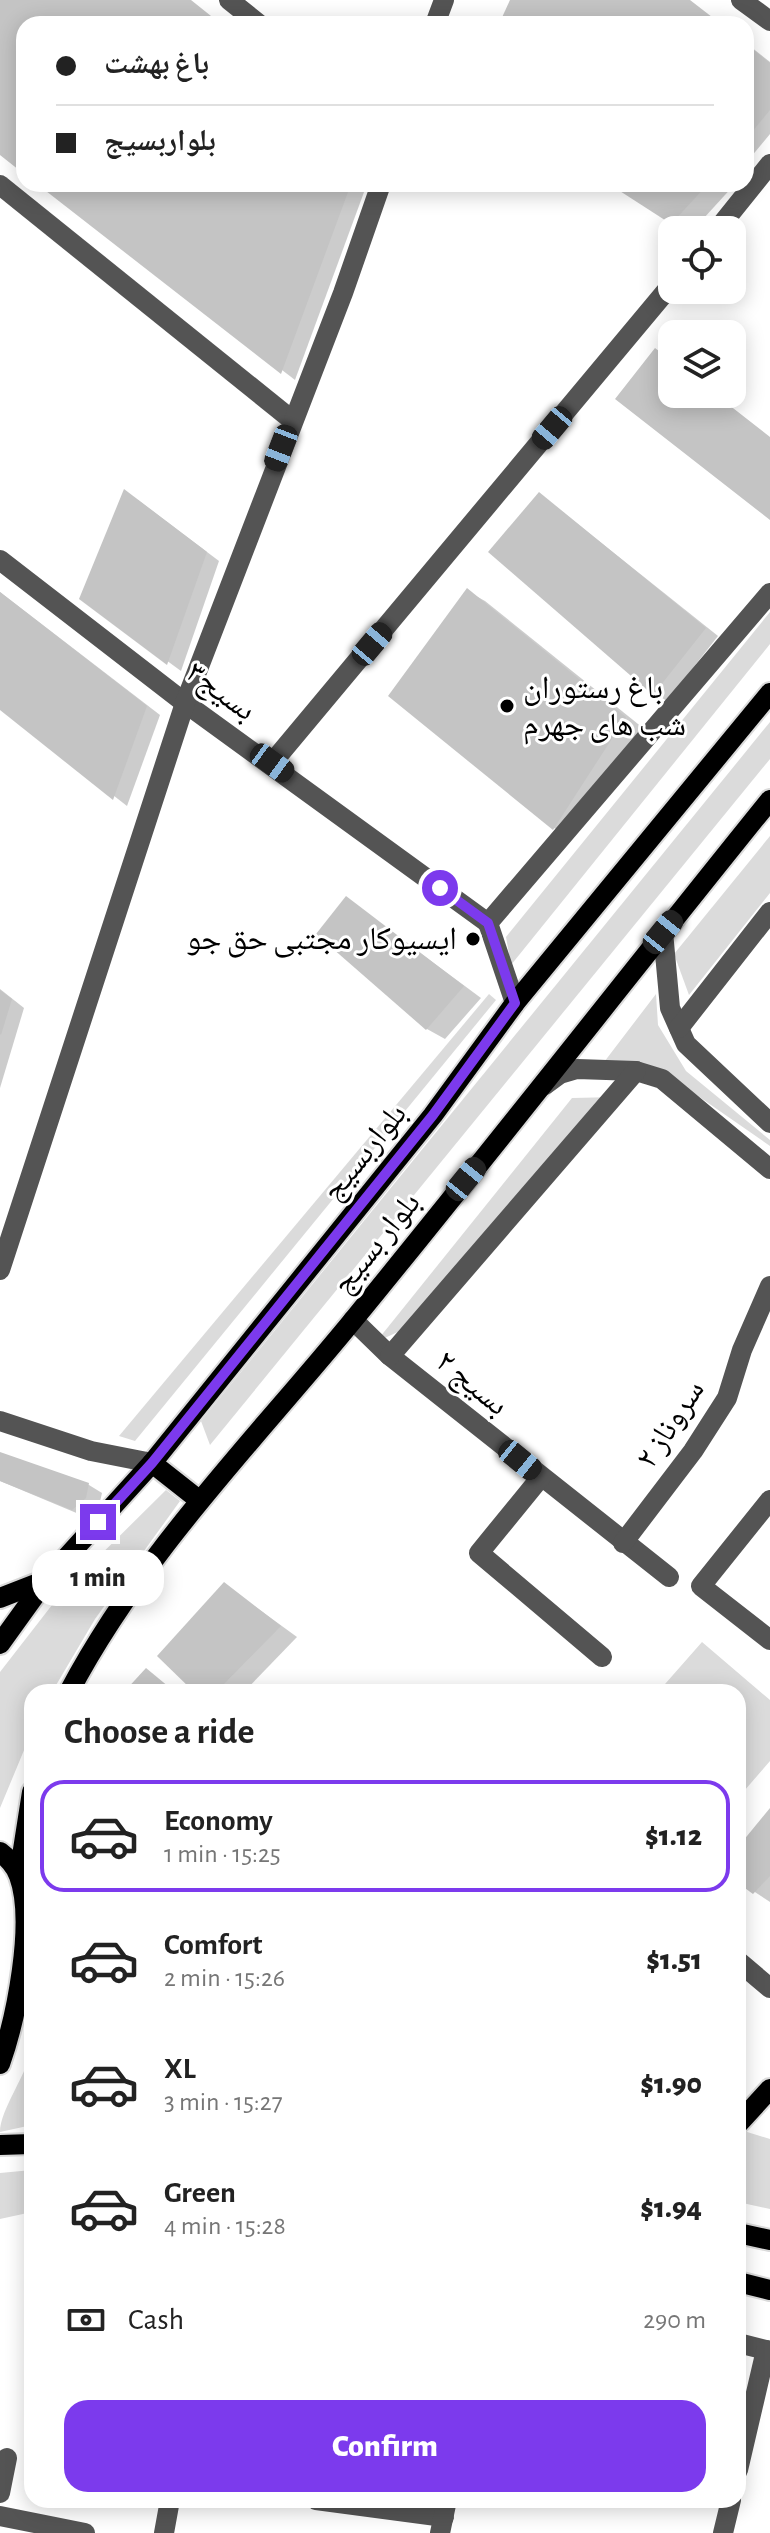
<!DOCTYPE html>
<meta charset="utf-8">
<style>
body{margin:0;font-family:"Alegreya Sans","Noto Naskh Arabic",sans-serif;background:#f6f6f6;color:#222;height:100vh;display:flex;flex-direction:column;font-size:30px;white-space:nowrap}
*{box-sizing:border-box;margin:0}
p{font-size:26px;color:#767676}
.icon{flex:none;width:44px;height:44px;fill:none;stroke:currentColor;stroke-width:2;stroke-linecap:round;stroke-linejoin:round}
.map{position:relative;flex:1;overflow:hidden}
.panel{position:absolute;left:24px;top:1684px;width:722px;height:824px;display:flex;flex-direction:column;background:#fff;border-radius:24px;box-shadow:0 4px 20px #0003}
.panel>*{flex:none}
.banner{position:absolute;left:16px;top:16px;width:738px;height:176px;border-radius:24px;box-shadow:0 4px 20px #0003;display:grid;align-content:center;height:176px;padding:0 40px;background:#fff}
.tools{position:absolute;left:658px;top:216px;display:grid;gap:16px}
.tools a{display:grid;place-items:center;width:88px;height:88px;border-radius:16px;background:#fff;box-shadow:0 4px 20px #0003;font-size:40px}
.end{position:absolute;width:36px;height:36px;margin:-18px;border:10px solid #7c3aed;background:#fff;box-shadow:0 0 0 4px #fff}
.from{border-radius:50%}
.bubble{position:absolute;height:56px;border-radius:24px;background:#fff;box-shadow:0 4px 20px #0003;font-size:26px;font-weight:800;line-height:56px;text-align:center}
.car{position:absolute;width:24px;height:48px;margin:-24px -12px;border-radius:10px;box-shadow:0 0 6px 2px #0007;background:linear-gradient(#222 24%,#8ab4d8 0 40%,#222 0 76%,#8ab4d8 0 86%,#222 0)}
.banner b{display:flex;align-items:center;gap:28px;height:76px;font-size:30px}
.banner b+b{border-top:2px solid #e0e0e0}
.banner i{width:20px;height:20px;background:#222}
ul{padding:0;list-style:none}
li{display:flex;align-items:center;gap:24px;height:112px;margin:0 16px 12px;padding:0 24px;border:4px solid transparent;border-radius:24px}
li div{flex:1}
li b{display:block;font-size:30px}
li em{font-style:normal;font-weight:800}
li.current{border-color:#7c3aed}
li>.icon{width:72px;height:72px;stroke-width:1.5}
h2{padding:0 40px;font-size:36px;line-height:96px}
.pay{display:flex;align-items:center;gap:20px;height:88px;padding:0 40px;font-size:30px}
.pay p{margin-inline-start:auto}
.primary-button{display:flex;gap:16px;margin-top:auto;padding:16px 40px}
.primary-button a{flex:1;height:92px;border-radius:24px;background:#7c3aed;color:#fff;font-size:32px;font-weight:800;line-height:92px;text-align:center}
.map>svg:first-child{display:block}
</style>
<div class="map">
<svg width="770" height="2533" viewBox="0 0 770 2533">
<rect width="100%" height="100%" fill="#fff"/>
<!-- green -->
<g fill="#dbdbdb">
<polygon points="770,612 770,644 511,965 506,937"/>
<polygon points="770,722 770,759 210,1445 201,1421"/>
<polygon points="770,836 770,893 689,995 674,954"/>
<polygon points="489,994 496,1000 135,1441 119,1436"/>
<polygon points="656,994 658,1025 686,1071 770,1140 770,1146 662,1071 598,1070"/>
<polygon points="617,1097 426,1319 376,1342 572,1098"/>
<polygon points="166,1490 180,1501 95,1619 52,1692 32,1692 32,1731 0,1808 0,1672 59,1596"/>
<polygon points="702,1642 770,1700 770,1761 738,1798 738,1692 658,1692"/>
<path d="M32 2049V2125L0 2132C0 2110 26 2076 32 2049Z"/>
<polygon points="744,2131 770,2139 770,2209 738,2202 738,2139"/>
<polygon points="32,2170 32,2212 0,2219 0,2173"/>
</g>
<!-- shadow -->
<g fill="#0003">
<polygon points="746,43 770,62 770,134 746,163"/>
<polygon points="40,184 367,184 295,380"/>
<polygon points="613,184 735,184 693,230 685,230"/>
<polygon points="540,494 718,636 667,701 654,693"/>
<polygon points="138,500 219,561 181,671 81,598"/>
<polygon points="467,591 485,601 643,728 572,838 554,828 390,696"/>
<polygon points="0,592 160,715 127,806 0,707"/>
<polygon points="346,898 481,998 445,1039 427,1029 318,934"/>
<polygon points="0,989 24,1008 0,1088"/>
<polygon points="0,1455 89,1485 102,1493 99,1506 86,1517 0,1481"/>
<polygon points="224,1584 297,1637 244,1692 197,1692"/>
<polygon points="770,1811 770,1902 738,1881 738,1850"/>
</g>
<!-- building -->
<g fill="#c4c4c4">
<polygon points="0,0 191,0 221,24 24,24 24,174 0,155"/>
<polygon points="510,0 690,0 721,24 499,24"/>
<polygon points="746,44 770,63 770,110 746,139"/>
<polygon points="37,184 351,184 281,374"/>
<polygon points="609,184 708,184 671,224"/>
<polygon points="655,348 672,361 672,394 715,394 770,437 770,520 615,399"/>
<polygon points="124,489 207,552 167,665 79,599"/>
<polygon points="539,492 706,628 653,695 488,552"/>
<polygon points="467,588 626,717 553,830 388,696"/>
<polygon points="0,592 147,706 113,800 0,710"/>
<polygon points="346,896 464,986 426,1030 316,934"/>
<polygon points="0,990 12,999 1,1035 0,1034"/>
<polygon points="0,1452 89,1483 86,1498 72,1510 0,1481"/>
<polygon points="224,1582 281,1626 216,1692 194,1692 157,1656"/>
<polygon points="146,1668 175,1692 124,1692"/>
<polygon points="770,1808 770,1876 753,1894 738,1883 738,1847"/>
</g>
<g fill="none" stroke-linecap="round" stroke-linejoin="round">
<defs>
<g id="major">
<polyline points="152,1463 199,1500"/>
<polyline points="0,1598 46,1580"/>
<polyline points="0,1644 46,1580 152,1463 433,1115 515,1003 770,693"/>
<path d="M69 1692C143 1552 255 1440 354 1319 495 1147 631 972 770 800"/>
<path d="M0 1852C7 1857 16 1867 19 1876 36 1922 16 2019 0 2064"/>
<polyline points="19,1875 32,1792"/>
<polyline points="738,2124 770,2089"/>
<polyline points="0,2145 32,2144"/>
<polyline points="738,2233 770,2240"/>
<polyline points="738,2282 770,2290"/>
</g>
</defs>
<!-- major casing -->
<use href="#major" stroke="#dbdbdb" stroke-width="24"/>
<!-- minor -->
<g stroke="#545454" stroke-width="20">
<polyline points="229,0 259,24"/>
<polyline points="741,0 770,21"/>
<polyline points="435,24 444,0"/>
<polyline points="0,185 292,420"/>
<polyline points="717,230 770,164"/>
<polyline points="0,560 185,703 488,923"/>
<polyline points="272,763 672,284"/>
<polyline points="663,932 670,1008 686,1044 770,1123"/>
<polyline points="515,1003 488,923 770,593"/>
<polyline points="679,1028 770,912"/>
<polyline points="545,1085 560,1074 577,1069 636,1071 662,1079 770,1169"/>
<polyline points="0,1270 185,703 343,293 381,184"/>
<polyline points="353,1320 390,1356 669,1577"/>
<polyline points="390,1356 636,1071"/>
<polyline points="0,1421 91,1451 152,1463"/>
<polyline points="541,1477 479,1553 602,1657"/>
<polyline points="770,1500 701,1586 770,1640"/>
<polyline points="623,1543 693,1451 727,1398 742,1350 770,1286"/>
<polyline points="738,1961 770,1988"/>
<polyline points="738,2343 770,2351"/>
<polyline points="738,2470 766,2350"/>
<polyline points="0,2493 7,2458"/>
<polyline points="316,2500 444,2517"/>
<polyline points="0,2516 85,2533"/>
<polyline points="164,2533 170,2500"/>
<polyline points="440,2533 447,2500"/>
<polyline points="723,2533 731,2500"/>
</g>
<!-- major -->
<use href="#major" stroke="#000" stroke-width="20"/>
</g>
<g fill="none" stroke-linecap="round" stroke-linejoin="round">
<!-- route -->
<polyline stroke="#7c3aed" stroke-width="10" points="98,1522 152,1463 433,1115 515,1003 488,923 440,888"/>
</g>
<!-- markers -->
<g fill="#000" stroke="#fff" stroke-width="3">
<circle cx="507" cy="706" r="8"/>
<circle cx="473" cy="939" r="8"/>
</g>
<g text-anchor="middle" dominant-baseline="central" stroke-width="6" stroke-linejoin="round" paint-order="stroke">
<!-- poi labels -->
<g font-size="32" fill="#000" stroke="#fff" text-anchor="start">
<text x="523" y="688">باغ رستوران<tspan x="523" dy="37">شب های جهرم</tspan></text>
<text x="457" y="939" text-anchor="end">ایسیوکار مجتبی حق جو</text>
</g>
<!-- street labels -->
<g font-size="32" fill="#000" stroke="#fff">
<text transform="translate(221 691) rotate(36)">بسیج۳</text>
<text transform="translate(364 1152) rotate(-51)">بلواربسیج</text>
<text transform="translate(376 1243) rotate(-51)">بلوار بسیج</text>
<text transform="translate(472 1383) rotate(39)">بسیج ۲</text>
<text transform="translate(670 1424) rotate(-57)">سروناز ۲</text>
</g>
</g>
</svg>
<div class="tools">
<a><svg class="icon" aria-label="locate" viewBox="0 0 24 24"><circle cx="12" cy="12" r="6"/><path d="M12 2v4M12 18v4M2 12h4M18 12h4"/></svg></a>
<a><svg class="icon" aria-label="layers" viewBox="0 0 24 24"><path d="M12 4l9 5-9 5-9-5zM3 14l9 5 9-5"/></svg></a>
</div>
<i class="end from" style="left:440px;top:888px"></i>
<i class="end" style="left:98px;top:1522px"></i>
<div class="bubble" style="left:32px;top:1550px;width:132px">1 min</div>
<i class="car" style="left:552px;top:428px;rotate:220deg"></i>
<i class="car" style="left:281px;top:448px;rotate:201deg"></i>
<i class="car" style="left:372px;top:644px;rotate:40deg"></i>
<i class="car" style="left:272px;top:763px;rotate:126deg"></i>
<i class="car" style="left:663px;top:932px;rotate:39deg"></i>
<i class="car" style="left:466px;top:1179px;rotate:39deg"></i>
<i class="car" style="left:520px;top:1460px;rotate:129deg"></i>
<div class="banner">
<b><i class="from"></i>باغ بهشت</b>
<b><i></i>بلواربسیج</b>
</div>
<section class="panel">
<h2>Choose a ride</h2>
<ul>
<li class="current"><svg class="icon" aria-label="car" viewBox="0 0 24 24"><path d="M5 17H2v-5l4-1 3-4h7l3 4 3 1v5h-3M9 17h6M6 11h13"/><circle cx="7" cy="17" r="2"/><circle cx="17" cy="17" r="2"/></svg><div><b>Economy</b><p>1 min · 15:25</p></div><em>$1.12</em></li>
<li><svg class="icon" aria-label="car" viewBox="0 0 24 24"><path d="M5 17H2v-5l4-1 3-4h7l3 4 3 1v5h-3M9 17h6M6 11h13"/><circle cx="7" cy="17" r="2"/><circle cx="17" cy="17" r="2"/></svg><div><b>Comfort</b><p>2 min · 15:26</p></div><em>$1.51</em></li>
<li><svg class="icon" aria-label="car" viewBox="0 0 24 24"><path d="M5 17H2v-5l4-1 3-4h7l3 4 3 1v5h-3M9 17h6M6 11h13"/><circle cx="7" cy="17" r="2"/><circle cx="17" cy="17" r="2"/></svg><div><b>XL</b><p>3 min · 15:27</p></div><em>$1.90</em></li>
<li><svg class="icon" aria-label="car" viewBox="0 0 24 24"><path d="M5 17H2v-5l4-1 3-4h7l3 4 3 1v5h-3M9 17h6M6 11h13"/><circle cx="7" cy="17" r="2"/><circle cx="17" cy="17" r="2"/></svg><div><b>Green</b><p>4 min · 15:28</p></div><em>$1.94</em></li>
</ul>
<div class="pay"><svg class="icon" aria-label="cash" viewBox="0 0 24 24"><path d="M3 7h18v10H3z"/><circle cx="12" cy="12" r="2"/></svg>Cash<p>290 m</p></div>
<div class="primary-button"><a>Confirm</a></div>
</section>
</div>
